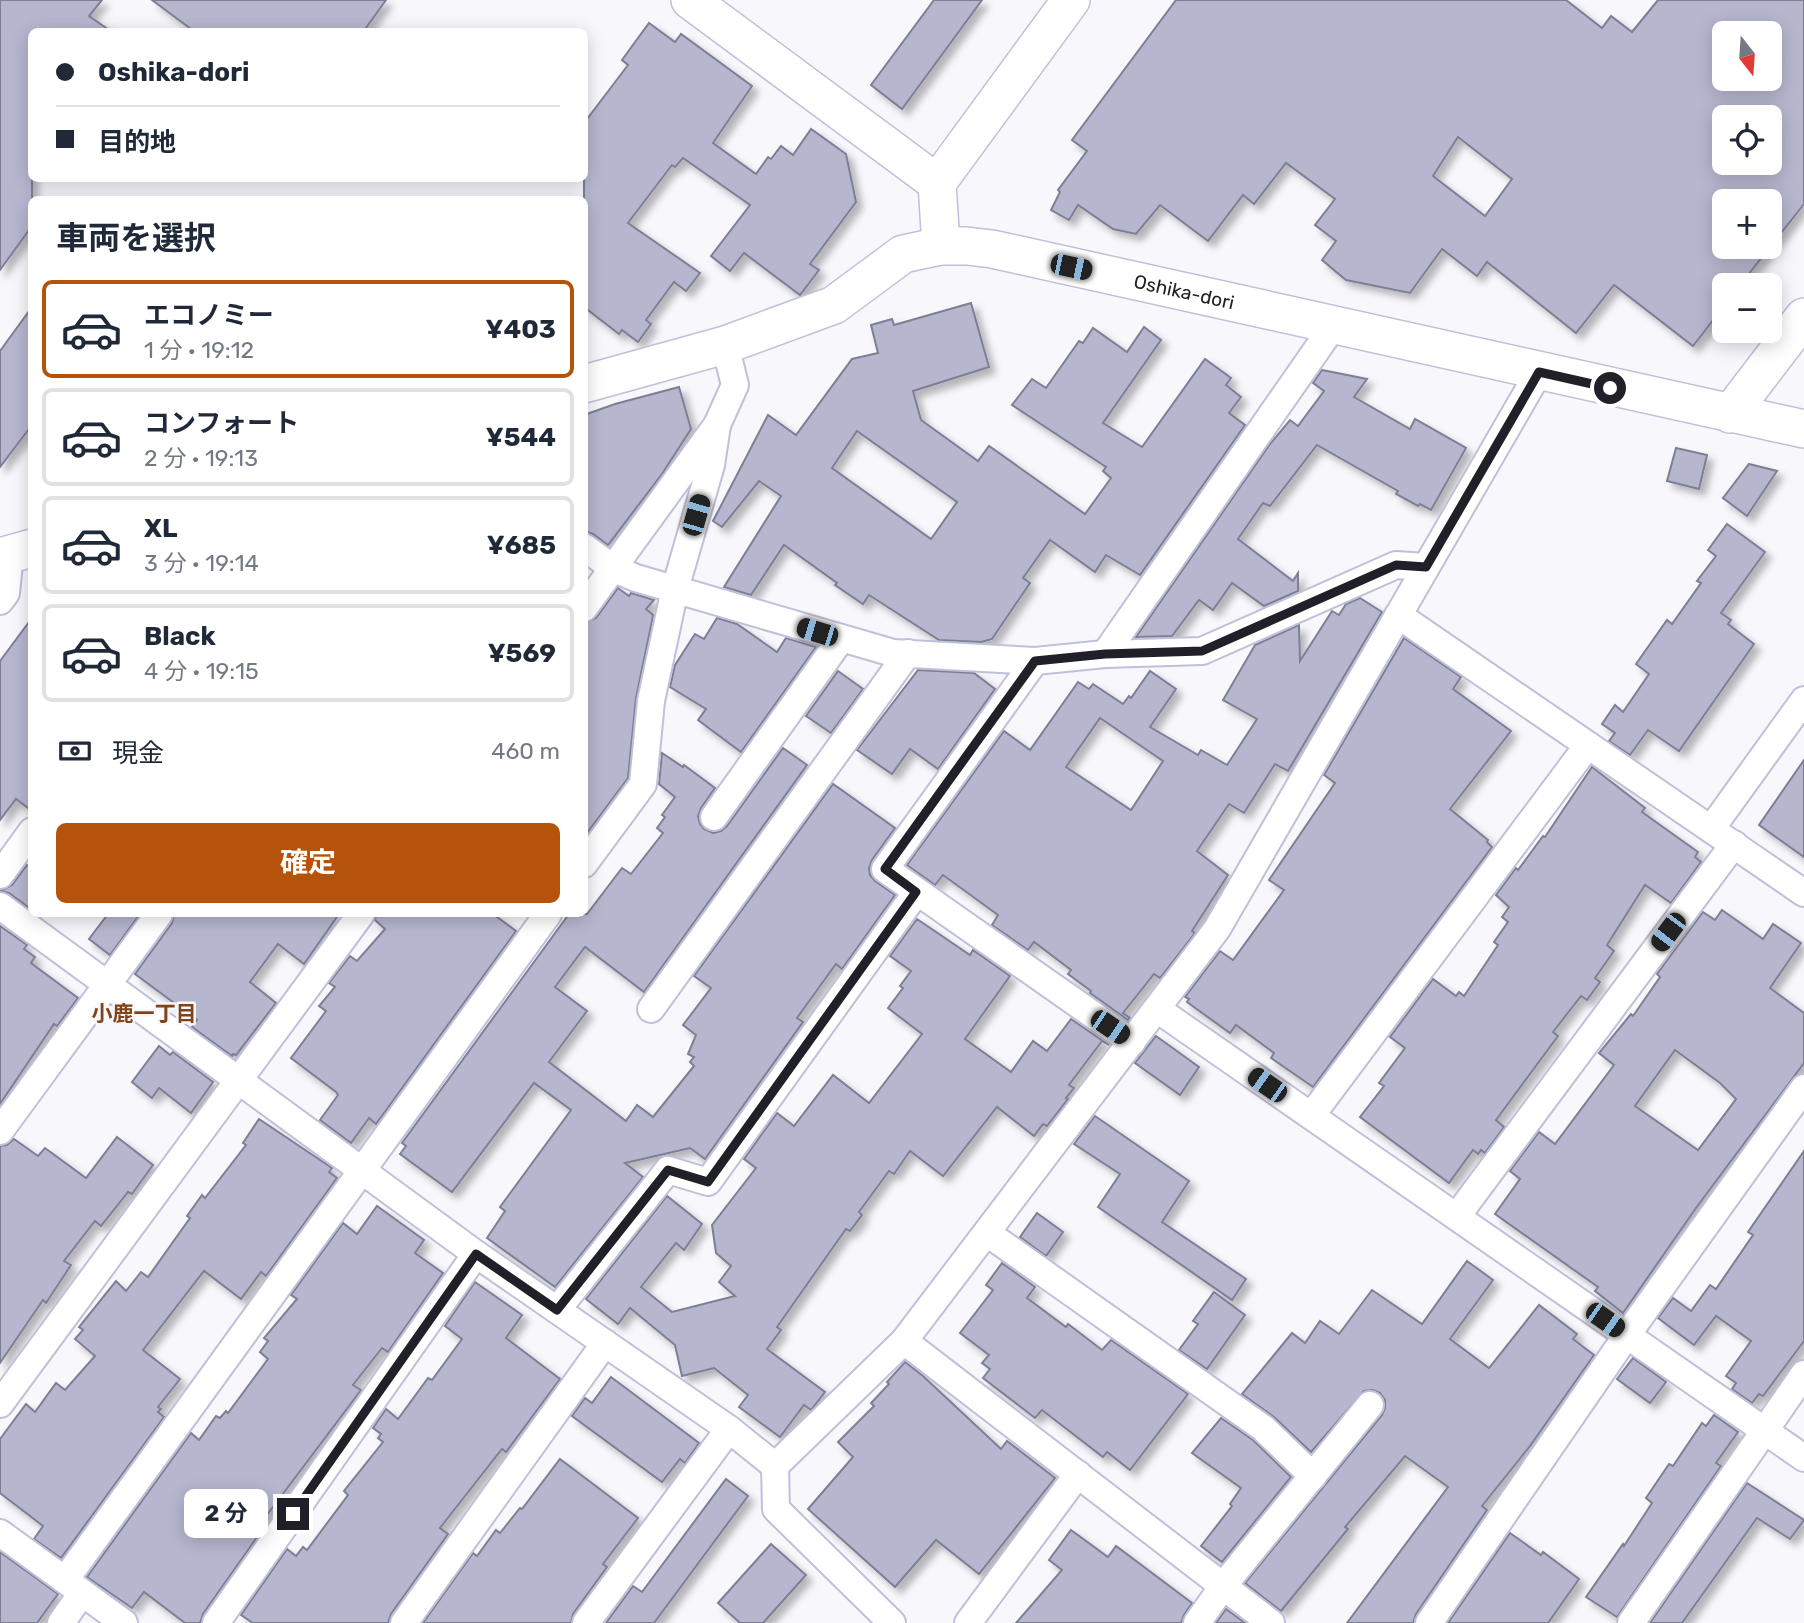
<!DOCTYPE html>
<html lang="ja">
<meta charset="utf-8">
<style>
body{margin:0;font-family:Rubik,"Noto Sans JP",sans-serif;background:#f6f6f7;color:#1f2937;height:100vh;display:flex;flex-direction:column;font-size:26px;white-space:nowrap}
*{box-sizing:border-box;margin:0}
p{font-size:23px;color:#747a83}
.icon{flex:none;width:38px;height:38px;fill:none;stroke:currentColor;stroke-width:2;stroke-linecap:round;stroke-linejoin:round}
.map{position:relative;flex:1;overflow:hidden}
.details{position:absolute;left:28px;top:196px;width:560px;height:721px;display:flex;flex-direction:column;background:#fff;border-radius:10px;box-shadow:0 4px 18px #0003}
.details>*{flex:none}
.hud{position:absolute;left:28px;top:28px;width:560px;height:154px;border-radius:10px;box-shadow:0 4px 18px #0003;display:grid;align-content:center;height:154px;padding:0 28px;background:#fff}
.needle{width:46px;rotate:163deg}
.tools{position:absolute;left:1712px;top:21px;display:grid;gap:14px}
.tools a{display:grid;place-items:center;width:70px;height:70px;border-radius:10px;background:#fff;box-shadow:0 4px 18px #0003;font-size:35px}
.end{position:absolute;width:32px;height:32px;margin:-16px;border:9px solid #202029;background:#fff;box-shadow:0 0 0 4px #fff}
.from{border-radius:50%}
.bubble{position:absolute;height:49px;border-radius:10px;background:#fff;box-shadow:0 4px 18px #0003;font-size:23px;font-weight:700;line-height:49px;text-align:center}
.car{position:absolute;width:21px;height:42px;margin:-21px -10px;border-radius:9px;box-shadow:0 0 5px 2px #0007;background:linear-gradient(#222 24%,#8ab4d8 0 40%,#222 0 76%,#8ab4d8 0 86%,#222 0)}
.hud b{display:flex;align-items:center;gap:24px;height:66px;font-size:26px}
.hud b+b{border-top:2px solid #e0e1e3}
.hud i{width:18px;height:18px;background:#1f2937}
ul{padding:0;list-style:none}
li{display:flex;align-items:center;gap:21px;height:98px;margin:0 14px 10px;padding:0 14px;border:4px solid #e0e1e3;border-radius:10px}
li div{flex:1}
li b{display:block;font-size:26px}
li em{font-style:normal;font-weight:700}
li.on{border-color:#b45309}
li>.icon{width:63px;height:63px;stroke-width:1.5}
h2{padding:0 28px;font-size:32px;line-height:84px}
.pay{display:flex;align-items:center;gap:18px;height:77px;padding:0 28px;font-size:26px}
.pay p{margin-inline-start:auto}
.cta{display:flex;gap:14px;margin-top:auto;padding:14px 28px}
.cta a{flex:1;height:80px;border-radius:10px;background:#b45309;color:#fff;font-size:28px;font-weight:700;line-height:80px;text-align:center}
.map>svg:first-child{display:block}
</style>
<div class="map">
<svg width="1804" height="1623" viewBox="0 0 1804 1623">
<defs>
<filter id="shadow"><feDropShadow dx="6" dy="6" stdDeviation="3.5" flood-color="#0004"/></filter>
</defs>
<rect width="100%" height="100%" fill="#f7f7fc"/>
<!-- building -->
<g fill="#b6b6cf" stroke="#7e7e95" stroke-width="2" fill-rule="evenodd" filter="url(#shadow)">
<polygon points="0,0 102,0 89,16 112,32 32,32 32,226 0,270"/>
<polygon points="152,0 386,0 363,32 195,32"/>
<polygon points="934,0 982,0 902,109 871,85"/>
<path d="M1176 0H1566L1602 28 1611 16 1632 32 1658 0H1804V204L1740 285H1724V306L1693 346 1614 285 1576 333 1487 262 1477 276 1442 249 1410 293 1346 280 1322 260 1336 241 1315 225 1335 199 1286 163 1254 204 1243 195 1208 241 1160 205 1136 234 1113 229 1078 205 1069 220 1051 210 1060 192 1058 190 1087 151 1072 140ZM1724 33H1769V79H1724ZM1724 117H1769V163H1724ZM1458 137 1512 179 1485 216 1433 176ZM1724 201H1769V247H1724Z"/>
<polygon points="649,23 675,42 681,34 752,86 713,143 756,174 768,157 771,159 781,146 793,155 811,129 846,154 856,202 810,264 819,270 800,295 744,253 730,271 711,256 750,205 683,158 675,167 672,165 628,223 700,273 686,291 674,282 646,320 651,324 638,342 622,330 619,334 584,307 584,123 628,65 622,60"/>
<path d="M971 303 989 367 913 391 921 420 978 461 989 446 1085 514 1111 478 1103 471 1106 467 1012 405 1032 379 1046 388 1079 341 1083 343 1093 328 1127 352 1144 327 1161 340 1103 423 1142 447 1205 359 1231 378 1226 385 1241 397 1229 413 1245 425 1140 575 1106 555 1095 572 1050 540 1023 578 1030 583 992 639 981 642 939 640 869 595 863 604 835 585 837 583 784 545 751 595 724 587 781 496 759 481 722 527 713 521 768 415 796 435 852 359 878 353 871 325 892 319 894 325ZM857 431 957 502 931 539 832 468Z"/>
<polygon points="32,307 32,425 0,467 0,351"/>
<polygon points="1322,370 1367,379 1354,397 1410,429 1415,419 1466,448 1431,510 1420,504 1418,506 1396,494 1398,491 1317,445 1270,506 1263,503 1238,539 1293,581 1298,573 1298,591 1264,606 1232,583 1213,610 1199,600 1172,636 1136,637 1270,444 1290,420 1298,426 1324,391 1313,383"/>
<polygon points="679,387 691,429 662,474 608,545 593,534 584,531 584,415 615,404"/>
<polygon points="1676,448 1707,455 1699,489 1667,481"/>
<polygon points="1749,464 1777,471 1747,516 1723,498"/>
<polygon points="1727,524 1765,552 1721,613 1731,620 1728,624 1754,644 1679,751 1648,730 1630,755 1609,741 1615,733 1602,724 1615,705 1623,712 1649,674 1636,664 1667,620 1672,624 1701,583 1697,581 1716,556 1708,550"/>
<polygon points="618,588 629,596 631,593 654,600 646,609 653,615 652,621 636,698 628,778 584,837 584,623 596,618"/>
<path d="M1360 598 1382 612 1288 771 1275 764 1244 813 1229 804 1197 851 1228 875 1192 931 1195 933 1160 978 1154 974 1123 1013 1130 1018 1128 1020 1090 993 1091 991 1068 974 1071 970 1034 942 1028 950 992 925 998 915 943 875 935 885 907 865 1004 731 1030 750 1078 682 1089 689 1093 684 1123 704 1129 696 1131 698 1150 671 1176 689 1150 727 1198 755 1201 750 1227 765 1257 719 1223 700 1255 645 1299 625 1300 661 1332 611 1339 615 1346 604ZM1100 718 1163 761 1131 810 1066 767Z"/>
<polygon points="32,618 32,811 16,799 0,820 0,661"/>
<polygon points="717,618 737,624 777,652 786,638 816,647 741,752 698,720 706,709 670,687 675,665 695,634 704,639"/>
<polygon points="1404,638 1461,677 1453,689 1511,731 1450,809 1488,840 1487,842 1492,847 1313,1087 1271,1058 1274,1053 1236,1025 1230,1033 1187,1002 1189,999 1185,997 1220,951 1233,960 1284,890 1269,880 1335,783 1324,775"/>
<polygon points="918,670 974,673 995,689 938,769 910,749 892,774 857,750"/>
<polygon points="838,671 863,689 831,733 806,716"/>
<polygon points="783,748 807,765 644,992 585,947 555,987 587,1011 549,1062 626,1121 637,1105 653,1117 694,1066 690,1062 694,1057 688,1054 696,1035 683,1025 711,988 694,976 833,784 895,828 872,860 869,868 870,875 875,881 895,895 842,969 836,964 797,1018 803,1022 705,1159 690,1148 625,1163 643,1177 555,1287 487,1238 505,1211 500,1207 571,1110 534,1083 452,1192 400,1154 406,1146 402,1143 569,914 587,914 622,868 631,874 663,833 657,828 665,817 662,815 675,797 659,784 662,753 683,767 684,765 715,788 701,808 698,816 700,824 704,829 713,833 721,831 727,826"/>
<polygon points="1804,760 1804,857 1759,825"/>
<polygon points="1592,767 1645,808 1642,812 1698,852 1695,857 1701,862 1671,903 1645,885 1607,945 1614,951 1595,978 1600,982 1587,1000 1581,996 1553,1032 1558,1036 1496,1120 1504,1127 1485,1153 1481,1150 1478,1154 1473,1150 1449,1183 1360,1117 1384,1086 1379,1083 1405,1048 1390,1037 1433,979 1456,996 1459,992 1464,996 1498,945 1494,942 1508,922 1502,917 1509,907 1496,895 1516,868 1518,870 1543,836 1545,837"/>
<polygon points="27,865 32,868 32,910 9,893 0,891 12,885"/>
<path d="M1722 910 1763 939 1773 924 1801 943 1770 988 1804 1013V1063L1696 1208 1623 1313 1595 1291 1598 1287 1495 1214 1520 1179 1510 1171 1539 1132 1555 1144 1614 1065 1599 1053 1631 1014 1633 1016 1660 977 1657 974 1703 912 1715 920ZM1675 1050 1720 1083 1736 1099 1698 1150 1635 1106Z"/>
<polygon points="108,914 140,914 110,955 89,939"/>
<polygon points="174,914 339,914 304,964 278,944 250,982 276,1003 236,1055 233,1054 232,1056 192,1027 197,1020 135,974 172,923"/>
<polygon points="376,914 493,914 516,931 376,1124 369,1118 351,1143 320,1120 338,1095 336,1092 291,1058 326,1011 319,1006 335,987 329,983 350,956 357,961 385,929 375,920"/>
<polygon points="917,919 970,955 973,950 1010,976 965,1039 1011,1072 1033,1041 1047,1051 1071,1019 1109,1045 1102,1041 1069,1085 1074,1088 1066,1098 1068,1099 1047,1126 1043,1124 1034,1136 997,1107 943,1176 910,1151 894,1174 889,1171 859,1212 862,1215 850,1231 846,1229 777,1327 781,1330 767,1349 825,1392 811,1410 804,1405 780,1437 739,1407 748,1395 714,1368 682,1376 675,1345 630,1308 618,1324 586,1299 667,1196 702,1224 684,1250 676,1243 641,1287 672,1312 735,1296 719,1282 731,1266 716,1253 712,1225 756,1168 744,1159 777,1113 794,1126 833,1075 869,1103 922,1034 888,1008 903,988 900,986 911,971 890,956"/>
<polygon points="0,926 27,945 24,949 35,957 31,963 78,998 57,1026 54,1024 0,1104"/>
<polygon points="1156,1036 1199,1067 1180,1095 1135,1063"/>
<polygon points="159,1046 170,1055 173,1052 213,1082 191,1113 159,1088 152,1098 132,1082"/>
<polygon points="1095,1116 1189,1181 1162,1222 1246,1279 1232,1300 1098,1207 1120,1174 1074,1144"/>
<polygon points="259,1119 332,1168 329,1172 337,1178 266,1276 261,1272 241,1299 204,1271 143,1350 180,1379 158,1407 161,1409 158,1412 164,1417 61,1558 34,1539 43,1526 0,1493 0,1439 26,1404 35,1412 56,1383 65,1390 95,1356 75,1339 83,1330 79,1327 116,1281 126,1291 141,1272 148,1277 190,1218 187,1216 202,1195 205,1198 246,1145 243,1143"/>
<polygon points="117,1137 153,1165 132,1194 128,1192 101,1226 95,1221 64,1261 71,1265 46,1303 43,1300 0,1363 0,1146 7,1145 14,1139 38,1156 45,1148 86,1178"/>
<polygon points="1804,1151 1804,1341 1763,1396 1759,1394 1752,1403 1732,1389 1736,1383 1726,1376 1751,1341 1716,1316 1694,1345 1658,1318 1673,1298 1691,1311 1710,1285 1716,1289 1753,1235 1748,1232"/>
<polygon points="377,1206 424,1240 415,1253 443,1273 388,1352 382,1348 353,1385 361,1390 258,1527 262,1530 203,1614 200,1623 185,1623 144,1592 132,1608 87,1577 191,1433 199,1440 216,1416 220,1418 226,1411 228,1413 268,1359 260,1352 268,1341 264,1338 297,1299 291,1295 343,1223 357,1234"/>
<polygon points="1037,1213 1063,1232 1046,1256 1020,1237"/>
<polygon points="1467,1261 1493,1280 1450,1339 1489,1368 1539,1305 1577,1334 1573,1339 1594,1355 1530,1446 1482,1506 1487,1510 1416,1614 1413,1623 1347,1623 1448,1487 1405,1456 1345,1527 1348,1529 1281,1611 1245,1583 1382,1415 1385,1408 1385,1400 1380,1393 1373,1390 1364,1391 1311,1452 1274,1417 1242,1394 1292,1333 1305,1343 1320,1321 1339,1334 1372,1290 1422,1324"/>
<polygon points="1002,1263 1035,1287 1027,1298 1066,1327 1068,1324 1102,1350 1111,1340 1188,1394 1130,1470 1107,1452 1103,1457 1042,1410 1035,1418 983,1378 990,1369 982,1363 989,1355 960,1333 993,1290 986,1285"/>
<polygon points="475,1282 522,1315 506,1338 560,1379 506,1452 502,1449 440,1528 448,1534 391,1614 388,1623 253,1623 241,1615 287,1549 296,1556 303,1547 307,1550 348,1495 344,1491 383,1442 378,1438 381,1434 373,1428 386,1409 398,1419 428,1378 432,1380 462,1339 445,1326"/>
<polygon points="1214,1292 1245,1315 1207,1369 1179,1350 1198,1324 1193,1321"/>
<polygon points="1633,1358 1666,1382 1650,1403 1617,1379"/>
<polygon points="905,1362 923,1376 1001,1449 1007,1441 1055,1478 979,1574 936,1540 895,1587 808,1509 853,1457 838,1442 874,1406 871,1403 889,1384 887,1382"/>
<polygon points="611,1377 699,1443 685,1463 680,1459 662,1482 572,1416 585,1398 592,1403"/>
<polygon points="1714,1415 1738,1432 1716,1463 1721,1466 1617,1617 1586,1597 1623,1544 1624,1546 1652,1503 1646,1498 1669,1464 1673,1466 1702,1423 1706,1426"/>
<polygon points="1221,1418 1253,1440 1291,1477 1222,1562 1201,1546 1232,1506 1230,1504 1241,1488 1192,1453"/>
<polygon points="560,1459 638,1518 603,1564 607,1567 573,1614 571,1623 423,1623 473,1553 477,1556 496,1530 500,1533 520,1508 522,1509"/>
<polygon points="726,1479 748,1496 654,1623 606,1623 633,1586 642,1592"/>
<polygon points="1747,1483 1804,1520 1790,1539 1757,1518 1682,1623 1650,1623"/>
<polygon points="1071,1530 1108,1557 1116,1546 1192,1603 1184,1615 1181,1623 1016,1623 1062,1570 1049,1560"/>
<polygon points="1510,1533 1541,1555 1543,1552 1579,1579 1548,1623 1448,1623"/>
<polygon points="771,1544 806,1575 763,1623 740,1623 718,1603"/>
<polygon points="0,1552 58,1594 37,1623 0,1623"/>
<polygon points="1226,1609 1245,1623 1216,1623"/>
</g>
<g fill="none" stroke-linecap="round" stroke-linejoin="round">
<defs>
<g id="street">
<polyline points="584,547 614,569 636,578 893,653 1035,661 1105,654 1202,651 1396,565 1426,567"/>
<polyline points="0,601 6,593 10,554"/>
<polyline points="584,608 717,425 735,385 725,345"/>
<polyline points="1398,615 1804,893"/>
<polyline points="1105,654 1334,325"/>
<polyline points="1035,661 885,869 1132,1042"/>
<polyline points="714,817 841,639"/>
<polyline points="1711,829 1804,700"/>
<polyline points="584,864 643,784 651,701 675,589 711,465 717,425"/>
<polyline points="0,875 32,831"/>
<polyline points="0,906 476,1254 729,1429 775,1466 904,1341 1217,929 1539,372"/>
<polyline points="651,1009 908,653"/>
<polyline points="1157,1009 1804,1458"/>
<polyline points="1311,1116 1588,745"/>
<polyline points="0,1131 159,914"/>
<polyline points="1457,1216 1734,844"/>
<polyline points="987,1233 1263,1428 1313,1476"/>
<polyline points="557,1310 668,1170 708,1182 916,893"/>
<polyline points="904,1341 1271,1623"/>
<polyline points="0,1404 361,914"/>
<polyline points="775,1466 776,1509 892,1623"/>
<polyline points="0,1533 124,1623"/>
<polyline points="65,1580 548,914"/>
<polyline points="61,1623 82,1593"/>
<polyline points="216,1623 476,1254"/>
<polyline points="404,1623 605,1343"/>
<polyline points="586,1623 729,1429"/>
<polyline points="968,1623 1078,1474"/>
<polyline points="1197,1623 1223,1586 1370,1405"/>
<polyline points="1429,1623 1627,1335 1804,1088"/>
<polyline points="1631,1623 1804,1374"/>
</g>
<g id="secondary">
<polyline points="690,0 937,183"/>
<polyline points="941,246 937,183 1071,0"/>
<path id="s1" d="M584 384 725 345 834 305 903 254 941 246H967L992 249 1804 429"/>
<polyline points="1730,414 1804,317"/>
<polyline points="0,557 32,548"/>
</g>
</defs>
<!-- street casing -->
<use href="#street" stroke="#bfc0d9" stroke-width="30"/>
<!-- secondary casing -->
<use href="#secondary" stroke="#bfc0d9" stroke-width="40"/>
<!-- street -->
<use href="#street" stroke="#fff" stroke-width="26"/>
<!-- secondary -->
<use href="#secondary" stroke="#fff" stroke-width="37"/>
</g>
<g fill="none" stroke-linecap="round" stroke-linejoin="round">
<!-- route -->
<polyline stroke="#202029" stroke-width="9" points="293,1514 476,1254 557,1310 668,1170 708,1182 916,892 885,869 1035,661 1105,654 1202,651 1396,565 1426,567 1539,372 1610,388"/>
</g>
<g text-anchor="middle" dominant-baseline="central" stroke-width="5" stroke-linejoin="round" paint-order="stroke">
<!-- street labels -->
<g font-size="19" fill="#202029" stroke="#f7f7fc">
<text stroke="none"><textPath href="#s1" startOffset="635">Oshika-dori</textPath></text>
</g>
<!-- neighbourhood labels -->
<g font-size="21" font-weight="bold" fill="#81441a" stroke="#f7f7fc">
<text x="144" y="1013">小鹿一丁目</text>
</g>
</g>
</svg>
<div class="tools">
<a><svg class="needle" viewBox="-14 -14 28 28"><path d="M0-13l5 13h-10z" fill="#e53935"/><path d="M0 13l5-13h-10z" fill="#747a83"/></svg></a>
<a><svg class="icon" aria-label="locate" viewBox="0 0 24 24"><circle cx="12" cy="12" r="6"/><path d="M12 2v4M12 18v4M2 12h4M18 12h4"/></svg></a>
<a>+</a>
<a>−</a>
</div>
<i class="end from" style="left:1610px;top:388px"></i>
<i class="end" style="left:293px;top:1514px"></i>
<div class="bubble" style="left:184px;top:1489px;width:84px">2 分</div>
<i class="car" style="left:1071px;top:267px;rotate:102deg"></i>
<i class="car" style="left:696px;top:515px;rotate:16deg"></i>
<i class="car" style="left:817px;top:632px;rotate:287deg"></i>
<i class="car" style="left:1668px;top:932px;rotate:217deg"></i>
<i class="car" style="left:1110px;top:1027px;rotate:124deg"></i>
<i class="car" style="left:1267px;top:1085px;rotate:305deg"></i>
<i class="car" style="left:1605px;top:1320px;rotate:125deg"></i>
<div class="hud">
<b><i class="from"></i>Oshika-dori</b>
<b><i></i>目的地</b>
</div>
<section class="details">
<h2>車両を選択</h2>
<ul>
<li class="on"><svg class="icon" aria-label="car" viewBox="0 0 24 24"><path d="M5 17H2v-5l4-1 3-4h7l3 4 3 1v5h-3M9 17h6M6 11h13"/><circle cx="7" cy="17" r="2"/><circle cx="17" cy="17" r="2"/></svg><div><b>エコノミー</b><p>1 分 · 19:12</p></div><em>¥403</em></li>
<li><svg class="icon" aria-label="car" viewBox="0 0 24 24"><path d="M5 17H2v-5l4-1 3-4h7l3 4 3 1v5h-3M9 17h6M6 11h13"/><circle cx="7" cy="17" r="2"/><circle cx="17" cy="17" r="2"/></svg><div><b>コンフォート</b><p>2 分 · 19:13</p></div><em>¥544</em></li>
<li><svg class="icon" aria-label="car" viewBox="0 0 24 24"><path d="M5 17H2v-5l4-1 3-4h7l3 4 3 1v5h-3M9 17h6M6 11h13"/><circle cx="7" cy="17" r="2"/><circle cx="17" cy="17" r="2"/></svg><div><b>XL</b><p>3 分 · 19:14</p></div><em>¥685</em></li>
<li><svg class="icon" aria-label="car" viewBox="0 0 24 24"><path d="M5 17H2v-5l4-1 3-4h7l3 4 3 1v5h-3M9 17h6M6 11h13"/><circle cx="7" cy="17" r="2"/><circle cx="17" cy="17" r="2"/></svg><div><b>Black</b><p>4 分 · 19:15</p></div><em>¥569</em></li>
</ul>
<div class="pay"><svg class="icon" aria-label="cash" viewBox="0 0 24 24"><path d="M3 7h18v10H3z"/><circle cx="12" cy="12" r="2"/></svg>現金<p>460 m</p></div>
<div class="cta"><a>確定</a></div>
</section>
</div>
